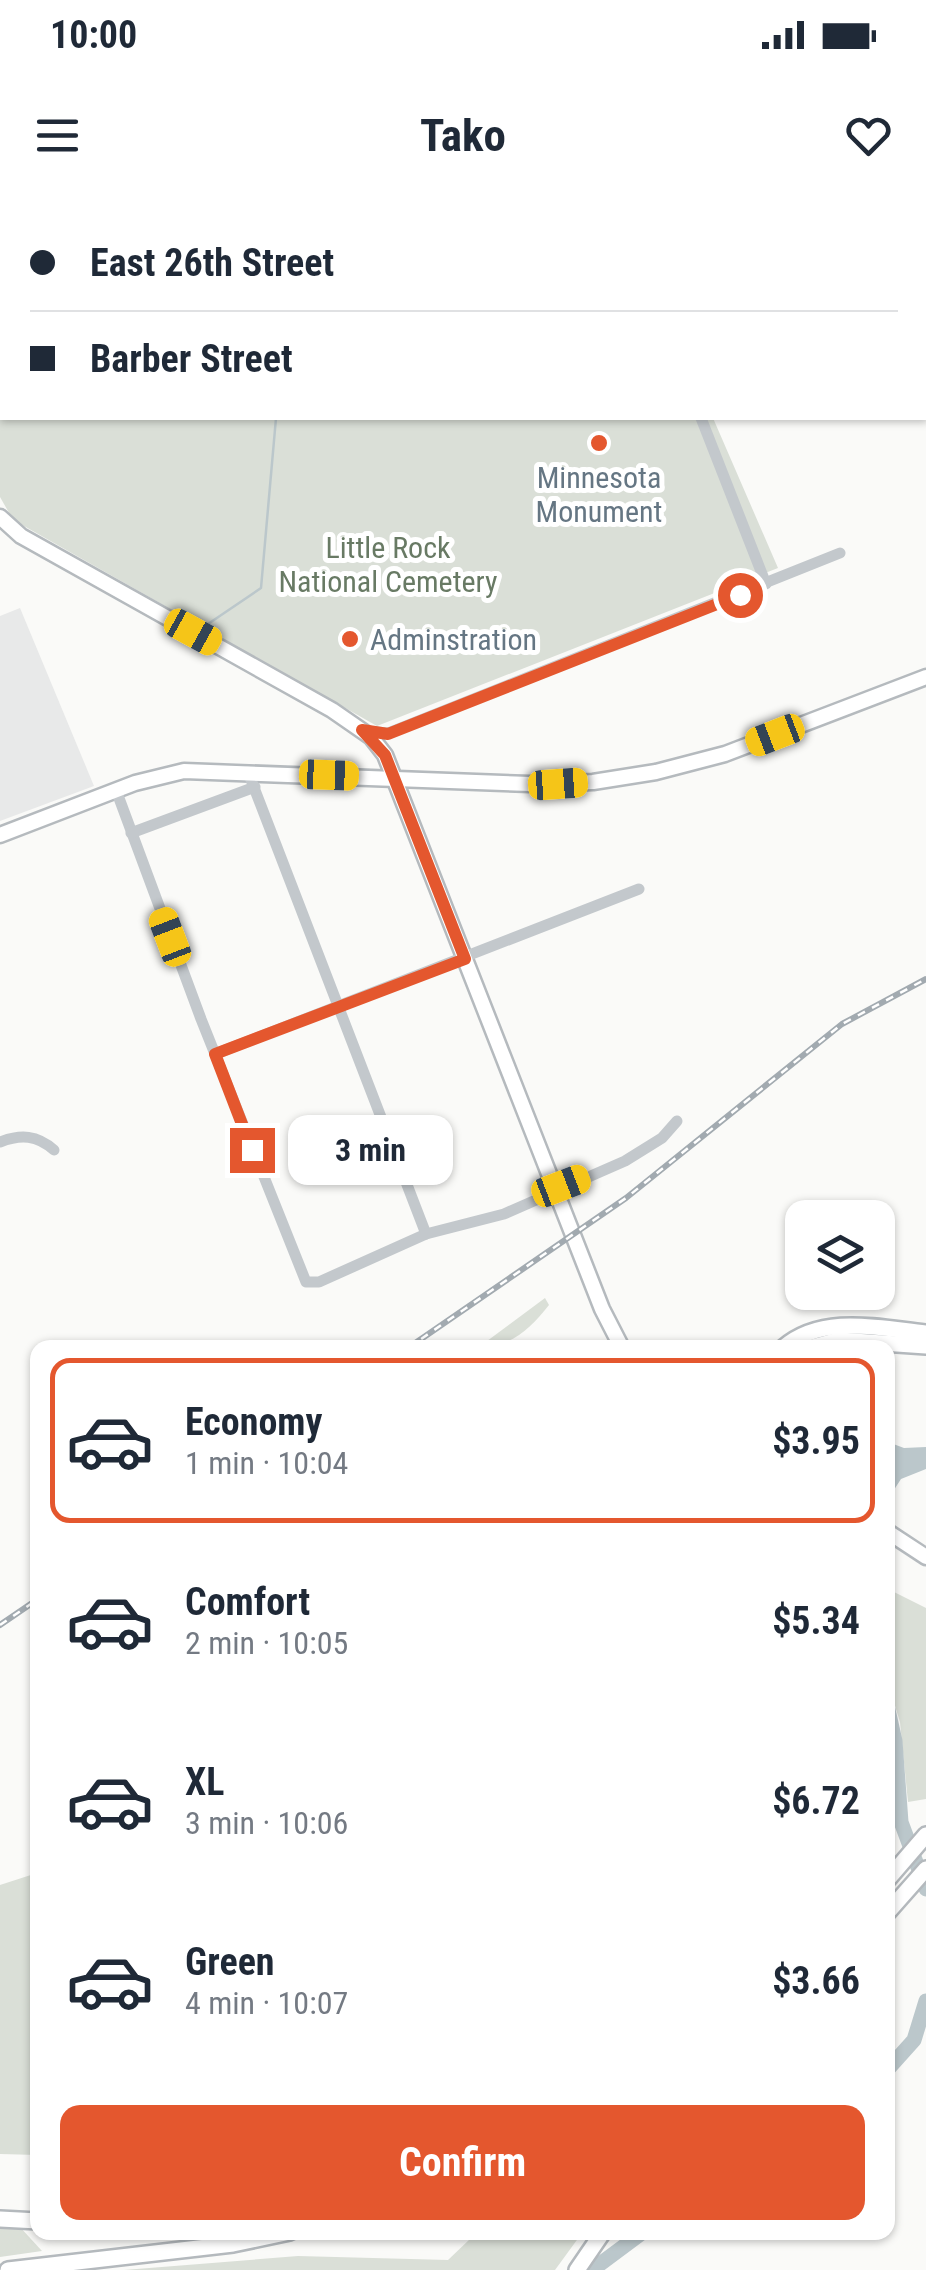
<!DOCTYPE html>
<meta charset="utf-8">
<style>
body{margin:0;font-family:"Roboto Condensed",sans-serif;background:#f2f2f3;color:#1f2937;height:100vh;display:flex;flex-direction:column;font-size:38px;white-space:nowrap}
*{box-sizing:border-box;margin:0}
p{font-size:32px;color:#747a83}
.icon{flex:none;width:55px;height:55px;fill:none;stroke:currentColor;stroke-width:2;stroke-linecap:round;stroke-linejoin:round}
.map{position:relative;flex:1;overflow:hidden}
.details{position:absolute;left:30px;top:1140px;width:865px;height:900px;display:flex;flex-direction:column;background:#fff;border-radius:20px;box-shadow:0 2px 8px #0004}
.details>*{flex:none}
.guide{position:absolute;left:0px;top:0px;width:928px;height:220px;box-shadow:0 2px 8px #0004;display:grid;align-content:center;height:220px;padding:0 30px;background:#fff}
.tools{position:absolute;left:785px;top:1000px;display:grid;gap:20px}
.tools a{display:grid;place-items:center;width:110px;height:110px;border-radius:20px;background:#fff;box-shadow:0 2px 8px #0004;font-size:50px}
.end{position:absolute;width:45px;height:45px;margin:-22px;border:12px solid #e4572e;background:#fff;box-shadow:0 0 0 5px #fff}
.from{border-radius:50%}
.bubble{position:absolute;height:70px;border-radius:20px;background:#fff;box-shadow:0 2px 8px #0004;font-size:32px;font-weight:700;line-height:70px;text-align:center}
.car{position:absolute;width:30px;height:60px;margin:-30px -15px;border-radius:12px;box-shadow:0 0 8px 2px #0007;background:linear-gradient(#f5c518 24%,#345 0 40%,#f5c518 0 76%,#345 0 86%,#f5c518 0)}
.guide b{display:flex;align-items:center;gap:35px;height:95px;font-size:38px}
.guide b+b{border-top:2px solid #e0e1e3}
.guide i{width:25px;height:25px;background:#1f2937}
ul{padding:18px 0 0;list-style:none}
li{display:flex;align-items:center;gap:30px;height:165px;margin:0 20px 15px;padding:0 10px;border:5px solid transparent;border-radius:20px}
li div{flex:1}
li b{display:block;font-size:38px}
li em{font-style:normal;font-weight:700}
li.selected{border-color:#e4572e}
li>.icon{width:90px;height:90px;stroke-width:1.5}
.button{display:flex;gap:20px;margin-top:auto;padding:20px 30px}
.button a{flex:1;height:115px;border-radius:20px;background:#e4572e;color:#fff;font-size:40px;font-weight:700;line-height:115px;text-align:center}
.status{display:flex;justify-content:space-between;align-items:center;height:70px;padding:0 50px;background:#fff;direction:ltr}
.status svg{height:28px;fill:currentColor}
header{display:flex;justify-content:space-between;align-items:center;height:130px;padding:0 30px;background:#fff;font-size:45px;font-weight:700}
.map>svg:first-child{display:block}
</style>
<div class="status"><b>10:00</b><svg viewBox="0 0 49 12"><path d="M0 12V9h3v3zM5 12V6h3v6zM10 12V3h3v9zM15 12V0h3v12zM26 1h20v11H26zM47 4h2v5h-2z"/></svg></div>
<header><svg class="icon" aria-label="menu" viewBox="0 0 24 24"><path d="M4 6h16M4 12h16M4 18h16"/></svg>Tako<svg class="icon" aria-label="heart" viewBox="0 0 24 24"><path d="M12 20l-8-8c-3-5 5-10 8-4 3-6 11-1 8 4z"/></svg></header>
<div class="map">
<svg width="926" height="2070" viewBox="0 0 926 2070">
<rect width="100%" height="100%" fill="#fafaf8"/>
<!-- built -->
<polygon fill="#e8e9e9" points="20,408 94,586 0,621 0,416"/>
<!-- green -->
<g fill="#dadfd7">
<polygon points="0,0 565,0 568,2 2,2 2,218 713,218 778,368 377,526 24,326 12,318 0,297"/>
<path d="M545 1098 549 1105C530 1129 510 1148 479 1147Z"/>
<polygon points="888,1389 926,1408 926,1599 908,1602 900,1522 888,1483"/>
<polygon points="37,1673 37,1955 0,1954 0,1685"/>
<polygon points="0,2026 19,2026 42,2051 0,2057"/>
<polygon points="492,2033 582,2033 555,2070 124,2070 298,2056 448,2060 470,2039"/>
</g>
<!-- water -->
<polygon fill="#bbc7cb" points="888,1242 904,1248 926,1247 926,1269 901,1279 888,1299"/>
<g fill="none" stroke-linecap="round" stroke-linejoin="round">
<!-- stream -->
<g stroke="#bbc7cb" stroke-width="2.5">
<polyline points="150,0 152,2"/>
<polyline points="205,426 261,388 276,218"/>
</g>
<!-- river -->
<g stroke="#bbc7cb" stroke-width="15">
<polyline points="888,1510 895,1541 901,1622 926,1689"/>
<polyline points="888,1869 914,1840 926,1801"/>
<polyline points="592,2070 643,2032"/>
</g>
<defs>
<g id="major">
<polyline points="0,317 21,336 332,510 371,537 385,555 602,1109 622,1148"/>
<polyline points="0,635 135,583 184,571 530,584 593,582 656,572 725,554 926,477"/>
<polyline points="888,1332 926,1357"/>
</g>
<g id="highway">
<path d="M783 1148C822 1114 879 1128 926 1133"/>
<polyline points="809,1148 839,1140 926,1146"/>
<polyline points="888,1679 926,1635"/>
<polyline points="888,1712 926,1669"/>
<polyline points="0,2019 38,2021"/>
<polyline points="202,2032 253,2033"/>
<polyline points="8,2070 233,2044 290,2032"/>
<polyline points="577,2070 603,2032"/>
</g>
</defs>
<!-- major casing -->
<use href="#major" stroke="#b5babe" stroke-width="19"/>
<!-- highway casing -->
<use href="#highway" stroke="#b4b9bd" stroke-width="20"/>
<!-- minor -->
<g stroke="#c3c8cc" stroke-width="11">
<polyline points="701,218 766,384"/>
<polyline points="366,531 388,533 840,353"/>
<polyline points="248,572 426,1034"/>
<polyline points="116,590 201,819 306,1082 319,1082 426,1034 504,1014 625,961 662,938 677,921"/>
<polyline points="131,633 255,587"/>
<polyline points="215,854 639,689"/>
<path d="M0 942C21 934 37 935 54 950"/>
</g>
<!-- major -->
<use href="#major" stroke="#fff" stroke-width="14"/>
<!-- highway -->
<use href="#highway" stroke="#fff" stroke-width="15"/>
<defs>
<g id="rail">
<polyline points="713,0 719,2"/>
<polyline points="925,93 926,93"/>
<polyline points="408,1148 626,998 842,824 926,779"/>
<polyline points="0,1425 38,1399"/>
</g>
</defs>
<!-- rail casing -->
<use href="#rail" stroke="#a2aab0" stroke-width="6"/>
<!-- rail -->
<use href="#rail" stroke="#fff" stroke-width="2.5" stroke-dasharray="8" stroke-linecap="butt"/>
</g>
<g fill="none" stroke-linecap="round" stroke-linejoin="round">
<!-- route -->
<polyline stroke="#e4572e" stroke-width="12" points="252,950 215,854 465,759 385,555 362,530 388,534 740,395"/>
</g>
<!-- markers -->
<g fill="#e4572e" stroke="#fff" stroke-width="4">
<circle cx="599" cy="243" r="10"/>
<circle cx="350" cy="439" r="10"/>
</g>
<g text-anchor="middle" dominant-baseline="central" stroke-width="10" stroke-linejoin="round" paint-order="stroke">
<!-- poi labels -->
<g font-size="30" fill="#657683" stroke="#fff">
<text x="599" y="277">Minnesota<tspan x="599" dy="34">Monument</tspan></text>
<text x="370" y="439" text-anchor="start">Adminstration</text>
</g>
<!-- park labels -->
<g font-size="30" fill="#687a64" stroke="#fff">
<text x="388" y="347">Little Rock<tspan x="388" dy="34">National Cemetery</tspan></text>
</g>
</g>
</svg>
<div class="tools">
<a><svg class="icon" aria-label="layers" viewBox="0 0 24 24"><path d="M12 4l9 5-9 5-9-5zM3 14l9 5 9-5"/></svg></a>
</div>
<i class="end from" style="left:740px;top:395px"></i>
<i class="end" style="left:252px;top:950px"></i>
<div class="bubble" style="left:288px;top:915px;width:165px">3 min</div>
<i class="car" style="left:193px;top:432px;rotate:119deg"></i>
<i class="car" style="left:775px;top:535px;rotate:249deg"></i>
<i class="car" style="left:329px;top:575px;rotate:92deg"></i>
<i class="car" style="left:558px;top:584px;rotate:86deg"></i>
<i class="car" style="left:170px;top:737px;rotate:339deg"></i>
<i class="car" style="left:561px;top:986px;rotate:69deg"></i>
<div class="guide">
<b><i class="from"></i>East 26th Street</b>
<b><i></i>Barber Street</b>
</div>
<section class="details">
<ul>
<li class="selected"><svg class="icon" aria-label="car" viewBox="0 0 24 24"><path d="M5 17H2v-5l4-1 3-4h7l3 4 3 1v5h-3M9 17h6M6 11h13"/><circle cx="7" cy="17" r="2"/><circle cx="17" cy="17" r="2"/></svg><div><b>Economy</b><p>1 min · 10:04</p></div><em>$3.95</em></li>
<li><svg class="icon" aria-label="car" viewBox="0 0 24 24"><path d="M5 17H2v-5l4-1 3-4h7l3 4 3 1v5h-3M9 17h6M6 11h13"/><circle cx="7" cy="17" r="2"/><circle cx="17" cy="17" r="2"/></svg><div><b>Comfort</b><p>2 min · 10:05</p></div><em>$5.34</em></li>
<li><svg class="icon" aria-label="car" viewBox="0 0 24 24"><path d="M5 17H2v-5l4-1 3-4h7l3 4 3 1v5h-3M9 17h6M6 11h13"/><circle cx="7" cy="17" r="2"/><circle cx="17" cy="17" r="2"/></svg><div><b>XL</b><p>3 min · 10:06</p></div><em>$6.72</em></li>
<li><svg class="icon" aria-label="car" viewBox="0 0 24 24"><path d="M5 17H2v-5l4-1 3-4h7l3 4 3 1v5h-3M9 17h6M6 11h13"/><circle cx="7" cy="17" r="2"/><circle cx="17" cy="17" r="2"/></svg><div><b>Green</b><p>4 min · 10:07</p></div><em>$3.66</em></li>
</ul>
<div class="button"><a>Confirm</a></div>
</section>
</div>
